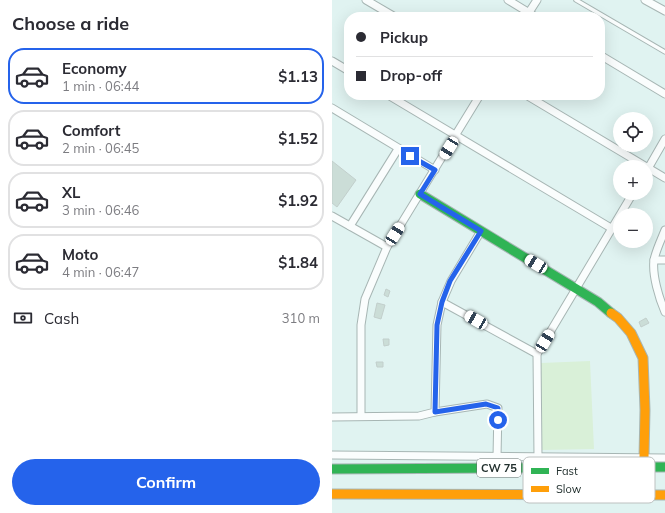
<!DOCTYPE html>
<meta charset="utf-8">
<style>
body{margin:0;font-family:Mulish,sans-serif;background:#f2f2f3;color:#2b2b33;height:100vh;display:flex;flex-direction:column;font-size:15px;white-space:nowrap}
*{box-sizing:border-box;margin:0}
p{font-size:13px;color:#7c7c81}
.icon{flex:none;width:22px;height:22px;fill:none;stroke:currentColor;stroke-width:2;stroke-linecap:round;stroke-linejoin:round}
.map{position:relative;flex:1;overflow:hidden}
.sheet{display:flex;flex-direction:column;background:#fff;width:332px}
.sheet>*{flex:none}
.banner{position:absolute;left:12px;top:12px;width:261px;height:88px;border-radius:16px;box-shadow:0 4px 16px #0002;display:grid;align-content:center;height:88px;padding:0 12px;background:#fff}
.buttons{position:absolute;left:281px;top:112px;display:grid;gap:8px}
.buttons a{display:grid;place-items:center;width:40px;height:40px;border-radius:50%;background:#fff;box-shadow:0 4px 16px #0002;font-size:20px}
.end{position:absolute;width:18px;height:18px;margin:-9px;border:5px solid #2563eb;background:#fff;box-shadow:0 0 0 2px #fff}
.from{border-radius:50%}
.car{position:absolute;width:12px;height:24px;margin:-12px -6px;border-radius:5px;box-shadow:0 0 3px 1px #0007;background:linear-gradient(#fff 24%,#345 0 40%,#fff 0 76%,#345 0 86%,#fff 0)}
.banner b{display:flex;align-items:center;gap:14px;height:38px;font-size:15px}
.banner b+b{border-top:1px solid #e1e1e2}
.banner i{width:10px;height:10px;background:#2b2b33}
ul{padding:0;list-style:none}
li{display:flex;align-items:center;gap:12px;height:56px;margin:0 8px 6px;padding:0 4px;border:2px solid #e1e1e2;border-radius:16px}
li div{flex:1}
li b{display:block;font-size:15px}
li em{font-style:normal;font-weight:700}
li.on{border-color:#2563eb}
li>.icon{width:36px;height:36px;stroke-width:1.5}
h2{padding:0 12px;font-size:18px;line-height:48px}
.pay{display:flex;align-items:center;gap:10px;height:44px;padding:0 12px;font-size:15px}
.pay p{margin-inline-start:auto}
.cta{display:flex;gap:8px;margin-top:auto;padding:8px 12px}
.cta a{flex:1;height:46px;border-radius:24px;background:#2563eb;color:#fff;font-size:16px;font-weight:700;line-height:46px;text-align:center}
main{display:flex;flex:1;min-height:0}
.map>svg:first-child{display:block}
</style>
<main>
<section class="sheet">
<h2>Choose a ride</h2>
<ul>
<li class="on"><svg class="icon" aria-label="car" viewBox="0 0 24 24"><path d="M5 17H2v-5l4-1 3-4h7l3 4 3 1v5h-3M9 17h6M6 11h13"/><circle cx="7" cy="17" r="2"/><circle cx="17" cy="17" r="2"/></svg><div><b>Economy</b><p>1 min · 06:44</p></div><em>$1.13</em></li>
<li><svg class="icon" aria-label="car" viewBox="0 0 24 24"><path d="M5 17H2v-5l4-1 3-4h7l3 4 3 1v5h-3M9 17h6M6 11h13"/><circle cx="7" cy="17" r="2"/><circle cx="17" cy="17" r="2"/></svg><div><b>Comfort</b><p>2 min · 06:45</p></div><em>$1.52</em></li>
<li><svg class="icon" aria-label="car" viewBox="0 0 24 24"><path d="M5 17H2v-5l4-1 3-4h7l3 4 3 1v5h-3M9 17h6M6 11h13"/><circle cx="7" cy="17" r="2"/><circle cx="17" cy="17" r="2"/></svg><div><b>XL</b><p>3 min · 06:46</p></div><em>$1.92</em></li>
<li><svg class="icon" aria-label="car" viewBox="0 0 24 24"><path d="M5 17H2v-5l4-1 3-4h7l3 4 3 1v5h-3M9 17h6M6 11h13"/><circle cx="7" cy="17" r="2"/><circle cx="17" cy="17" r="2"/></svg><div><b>Moto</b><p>4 min · 06:47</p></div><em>$1.84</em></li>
</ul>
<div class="pay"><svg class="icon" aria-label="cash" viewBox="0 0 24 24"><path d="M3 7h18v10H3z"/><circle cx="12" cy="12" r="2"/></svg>Cash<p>310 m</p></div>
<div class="cta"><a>Confirm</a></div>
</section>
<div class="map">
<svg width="333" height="513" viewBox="0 0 333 513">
<rect width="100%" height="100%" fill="#e0f3f1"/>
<!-- park -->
<polygon fill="#d9f0d8" points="258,361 262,449 209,450 209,363"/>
<!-- building -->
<g fill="#cbddd7" stroke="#c2cfcc">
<polygon points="0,161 24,180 5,207 0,203"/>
<polygon points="54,289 58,291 56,297 52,295"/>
<polygon points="45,303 53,305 49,319 42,317"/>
<polygon points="314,318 317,323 309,327 307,322"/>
<polygon points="51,339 57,339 57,345 52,346"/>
<polygon points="44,362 51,362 51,367 45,367"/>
</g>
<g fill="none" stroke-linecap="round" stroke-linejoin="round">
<defs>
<polyline id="lane" points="244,0 333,52"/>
<g id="street">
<polyline points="34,0 63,17"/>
<polyline points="176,0 204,17"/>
<polyline points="313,0 333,11"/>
<polyline points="194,17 205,0"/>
<polyline points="268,55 333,94"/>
<polyline points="0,61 17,71"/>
<polyline points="56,95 279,228"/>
<polyline points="194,95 333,178"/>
<polyline points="0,108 103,170"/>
<polyline points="314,172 333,139"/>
<polyline points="0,216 55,247"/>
<polyline points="18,226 66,149"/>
<path d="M333 230C329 240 324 250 322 260 320 275 327 298 333 312"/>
<polyline points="322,260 333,260"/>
<polyline points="110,302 205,354"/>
<polyline points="103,412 155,404 166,408 165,457"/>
<polyline points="29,416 29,325 33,299 55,247 148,95"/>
<polyline points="0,417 87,416 103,412 105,325 110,302 119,281 149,231"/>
<polyline points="0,455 333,458"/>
<polyline points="206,457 205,354 301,193"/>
</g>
<g id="fast">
<polyline points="88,194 266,302 279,313"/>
<polyline points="0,469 333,467"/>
</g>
<g id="slow">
<polyline points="279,313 286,318 299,333 311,358 313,410 312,457"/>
<polyline points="0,494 333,495"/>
</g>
</defs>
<!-- lane casing -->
<use href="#lane" stroke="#a7b6b4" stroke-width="5.5"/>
<!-- street casing -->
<use href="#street" stroke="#a7b6b4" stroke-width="9"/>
<!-- fast casing -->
<use href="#fast" stroke="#a7b6b4" stroke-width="11"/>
<!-- slow casing -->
<use href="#slow" stroke="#a7b6b4" stroke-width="11"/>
<!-- lane -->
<use href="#lane" stroke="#fafdfd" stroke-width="3.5"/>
<!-- street -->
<use href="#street" stroke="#fafdfd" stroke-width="7"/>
<!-- fast -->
<use href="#fast" stroke="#30b455" stroke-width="9"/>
<!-- slow -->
<use href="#slow" stroke="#ff9f0a" stroke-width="9"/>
</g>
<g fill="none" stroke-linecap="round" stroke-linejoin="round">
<!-- route -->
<polyline stroke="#2563eb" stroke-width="5" points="78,156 103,170 88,194 149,231 118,281 110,302 105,325 103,412 154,404 166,408 166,420"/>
</g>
<g text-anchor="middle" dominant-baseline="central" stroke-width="3" stroke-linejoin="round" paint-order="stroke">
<!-- shield labels -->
<rect fill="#fff" stroke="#646e6d" stroke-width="1" x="145" y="459" width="44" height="18" rx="3"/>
<g font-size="11" font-weight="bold" fill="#22302e">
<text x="167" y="468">CW 75</text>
</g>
</g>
<!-- legend -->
<rect x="191" y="457" width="132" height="46" rx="6" fill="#fff" stroke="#bdc1c0" stroke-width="1"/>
<rect x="199" y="468" width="18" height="6" fill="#30b455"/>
<rect x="199" y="486" width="18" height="6" fill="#ff9f0a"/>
<g font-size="11" fill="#22302e">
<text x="224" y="475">Fast</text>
<text x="224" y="493">Slow</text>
</g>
</svg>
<div class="buttons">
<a><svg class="icon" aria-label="locate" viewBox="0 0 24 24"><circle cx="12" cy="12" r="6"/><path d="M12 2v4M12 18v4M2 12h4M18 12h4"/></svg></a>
<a>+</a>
<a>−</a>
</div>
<i class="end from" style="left:166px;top:420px"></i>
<i class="end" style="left:78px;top:156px"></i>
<i class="car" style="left:117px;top:148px;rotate:212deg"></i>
<i class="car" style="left:63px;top:234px;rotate:32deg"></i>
<i class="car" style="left:204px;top:264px;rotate:301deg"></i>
<i class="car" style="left:144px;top:320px;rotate:300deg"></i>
<i class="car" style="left:213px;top:341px;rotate:31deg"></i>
<div class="banner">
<b><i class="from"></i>Pickup</b>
<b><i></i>Drop-off</b>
</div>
</div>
</main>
